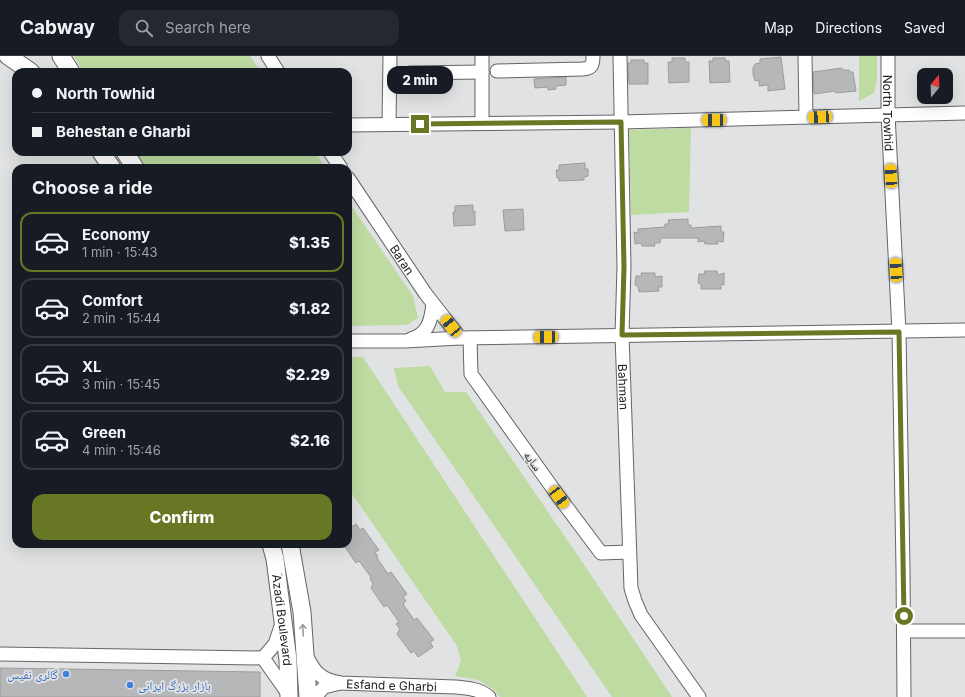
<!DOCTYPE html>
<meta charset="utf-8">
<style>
body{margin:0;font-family:Inter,"Noto Naskh Arabic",sans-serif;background:#242831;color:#f1f3f6;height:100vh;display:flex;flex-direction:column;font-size:15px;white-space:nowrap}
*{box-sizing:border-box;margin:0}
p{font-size:13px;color:#9ea1a6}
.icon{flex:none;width:22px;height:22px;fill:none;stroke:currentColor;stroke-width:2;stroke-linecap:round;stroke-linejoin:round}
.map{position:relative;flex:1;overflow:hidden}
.drawer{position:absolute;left:12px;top:108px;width:340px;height:384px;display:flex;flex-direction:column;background:#171b24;border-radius:12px;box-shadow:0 4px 16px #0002}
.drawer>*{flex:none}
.guide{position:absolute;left:12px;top:12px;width:340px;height:88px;border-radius:12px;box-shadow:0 4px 16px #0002;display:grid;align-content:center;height:88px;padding:0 20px;background:#171b24}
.needle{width:26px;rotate:19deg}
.fabs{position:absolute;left:917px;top:12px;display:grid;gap:8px}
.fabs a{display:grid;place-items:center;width:36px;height:36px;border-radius:8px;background:#171b24;box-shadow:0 4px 16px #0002;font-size:20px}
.end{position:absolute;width:18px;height:18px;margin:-9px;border:5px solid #677724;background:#fff;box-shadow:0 0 0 2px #fff}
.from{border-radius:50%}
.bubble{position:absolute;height:28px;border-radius:12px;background:#171b24;box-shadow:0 4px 16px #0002;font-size:13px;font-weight:800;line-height:28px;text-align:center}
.car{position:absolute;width:12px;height:24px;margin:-12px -6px;border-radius:5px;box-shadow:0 0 3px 1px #0007;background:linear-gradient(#f5c518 24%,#345 0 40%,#f5c518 0 76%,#345 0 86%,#f5c518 0)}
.guide b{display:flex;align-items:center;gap:14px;height:38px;font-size:15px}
.guide b+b{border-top:1px solid #363941}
.guide i{width:10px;height:10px;background:#f1f3f6}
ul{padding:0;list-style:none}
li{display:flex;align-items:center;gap:12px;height:60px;margin:0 8px 6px;padding:0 12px;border:2px solid #363941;border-radius:12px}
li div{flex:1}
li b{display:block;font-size:15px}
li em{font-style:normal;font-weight:800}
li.current{border-color:#677724}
li>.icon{width:36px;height:36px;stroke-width:1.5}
h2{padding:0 20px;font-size:18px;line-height:48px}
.primary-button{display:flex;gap:8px;margin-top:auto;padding:8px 20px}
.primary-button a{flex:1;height:46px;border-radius:12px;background:#677724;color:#fff;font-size:16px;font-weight:800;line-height:46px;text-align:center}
header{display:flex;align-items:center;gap:24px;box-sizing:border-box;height:56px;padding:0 20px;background:#171b24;border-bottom:1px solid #363941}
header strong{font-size:19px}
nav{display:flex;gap:22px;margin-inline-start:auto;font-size:14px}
.search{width:280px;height:36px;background:#242831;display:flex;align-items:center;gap:10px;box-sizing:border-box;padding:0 14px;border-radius:12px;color:#9ea1a6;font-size:15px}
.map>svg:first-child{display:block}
</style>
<header>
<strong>Cabway</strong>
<div class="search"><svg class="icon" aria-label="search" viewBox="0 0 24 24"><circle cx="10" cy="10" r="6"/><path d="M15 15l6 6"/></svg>Search here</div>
<nav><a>Map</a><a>Directions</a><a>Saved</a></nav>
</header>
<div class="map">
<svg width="965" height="641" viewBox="0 0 965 641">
<rect width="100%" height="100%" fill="#e1e2e4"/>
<!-- green -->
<g fill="#bedba1">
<polygon points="74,0 250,0 261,16 83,16"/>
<polygon points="859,0 877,0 877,24 874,37 859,45"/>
<polygon points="691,72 689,156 631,159 629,74"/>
<polygon points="130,96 315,96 326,112 140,112"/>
<polygon points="348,145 413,240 418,262 407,269 348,270"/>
<polygon points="348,301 363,301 587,641 500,641 493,633 478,624 455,620 461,605 457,590 348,432"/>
<polygon points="430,310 445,336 466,336 589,516 672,641 612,641 398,330 394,312"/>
</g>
<!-- building -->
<g fill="#b6b7b9" stroke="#9b9c9e">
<polygon points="781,1 785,33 768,35 768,29 759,30 759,24 755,25 753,18 753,12 755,8 760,7 760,3"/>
<polygon points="672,2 685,2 685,6 689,6 689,26 669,27 668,6 672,6"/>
<polygon points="713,2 725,2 726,5 729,5 730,26 710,27 709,5 713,5"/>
<polygon points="631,4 644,4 644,7 648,7 648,28 629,28 628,7 631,7"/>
<polygon points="842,12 842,14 849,14 850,16 853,16 856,35 836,37 835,35 814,38 813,16"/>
<polygon points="566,21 566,29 556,30 556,33 548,34 548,31 535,32 534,23"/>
<polygon points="585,107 585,113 588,113 588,120 584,121 584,124 559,125 559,122 557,122 556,114 559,114 559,109"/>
<polygon points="473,149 473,156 475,155 475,169 454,170 453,156 455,156 455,150"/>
<polygon points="523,153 524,174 505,175 503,154"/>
<polygon points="688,163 688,169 691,169 691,172 721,170 721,176 724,176 723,186 717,185 718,188 705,188 704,185 698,186 698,182 661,182 660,187 654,187 655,190 642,190 641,187 635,188 634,176 638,177 638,173 665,171 665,168 669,168 668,164"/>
<polygon points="704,215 717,215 718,219 724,217 724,229 721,228 721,233 701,233 701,228 698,227 699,218 705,218"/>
<polygon points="641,217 655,217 655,221 662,220 662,231 658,231 659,235 639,236 638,230 635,229 636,220 642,220"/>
<polygon points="356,468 360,474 363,472 373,486 379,494 375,496 378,501 377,502 388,518 391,516 407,538 403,541 406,545 403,548 414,564 417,562 434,584 430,586 433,591 418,601 414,595 411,597 397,578 400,573 396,568 399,566 387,549 384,551 371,532 373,528 370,522 371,521 359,505 356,507 343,488 348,488 348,473"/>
<polygon points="0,612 260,616 260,641 0,641"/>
</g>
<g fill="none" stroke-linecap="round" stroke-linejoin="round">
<defs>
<g id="minor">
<polyline points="268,0 278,16"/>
<polyline points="482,0 482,67"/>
<path id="s1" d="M620 0 624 211 622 279 631 532 635 545 641 559 699 641"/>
<polyline points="805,0 806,61"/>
<path id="s2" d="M888 0V58L899 276 903 513 904 641"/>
<path d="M497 15 583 13C592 12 593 9 593 0"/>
<polyline points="410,17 482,16"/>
<polyline points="389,68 390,0"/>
<polyline points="348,69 621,66 965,57"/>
<polyline points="330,96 341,112"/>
<path id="s3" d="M348 122 425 237 460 282"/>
<polyline points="470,282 471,318 559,441 601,497 629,496"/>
<path d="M411 283C428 278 431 265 433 248"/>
<polyline points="348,285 405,285 460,282 965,274"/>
<polyline points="904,575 965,575"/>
<polyline points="0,598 263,602"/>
<path id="s4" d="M306 599C314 616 321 624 340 627L455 631C467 632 480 633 489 641"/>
<polyline points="263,602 289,639"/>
<polyline points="263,602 275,588 282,567"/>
<polyline points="315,641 324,631 340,627"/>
</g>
<g id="major">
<polyline points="8,0 31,16"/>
<polyline points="61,0 71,16"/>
<polyline points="101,96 112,112"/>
<polyline points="125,96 135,112"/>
<path id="s5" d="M271 488 275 503 288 604 289 641"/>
<polyline points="290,488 302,556 308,641"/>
</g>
</defs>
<!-- minor casing -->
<use href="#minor" stroke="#646566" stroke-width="15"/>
<!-- major casing -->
<use href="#major" stroke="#646566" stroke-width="19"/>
<!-- minor -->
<use href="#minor" stroke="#fff" stroke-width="13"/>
<!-- major -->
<use href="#major" stroke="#fff" stroke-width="17"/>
</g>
<!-- one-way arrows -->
<defs><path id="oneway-shaft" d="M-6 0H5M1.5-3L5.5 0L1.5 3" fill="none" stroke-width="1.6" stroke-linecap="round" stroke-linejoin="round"/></defs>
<use stroke="#9c9c9c" href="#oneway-shaft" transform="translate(303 574) rotate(-93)"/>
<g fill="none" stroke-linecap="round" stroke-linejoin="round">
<!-- route -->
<polyline stroke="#677724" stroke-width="5" points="420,68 621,66 624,211 622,279 899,276 904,560"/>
</g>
<!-- markers -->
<g fill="#3f7fe0" stroke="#e1e2e4" stroke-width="1.5">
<circle cx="66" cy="618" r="4"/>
<circle cx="130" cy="629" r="4"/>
</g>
<g text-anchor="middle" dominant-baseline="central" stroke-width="3.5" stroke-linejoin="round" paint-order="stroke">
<!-- street labels -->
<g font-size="12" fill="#222223" stroke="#e1e2e4">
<text stroke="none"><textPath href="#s2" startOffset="57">North Towhid</textPath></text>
<text stroke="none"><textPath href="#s3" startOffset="98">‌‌Baran</textPath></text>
<text stroke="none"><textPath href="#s1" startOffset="331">Bahman</textPath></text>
<text transform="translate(533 405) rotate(54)">سایه</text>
<text stroke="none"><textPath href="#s5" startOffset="77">َAzadi Boulevard</textPath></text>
<text stroke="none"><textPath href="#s4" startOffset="98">Esfand e Gharbi</textPath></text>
</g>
<!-- shop labels -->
<g font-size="12" fill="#366cbe" stroke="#e1e2e4" text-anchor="end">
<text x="58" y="618">گالری نفیس</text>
<text x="138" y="629" text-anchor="start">بازار بزرگ ایرانی</text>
</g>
</g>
</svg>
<div class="fabs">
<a><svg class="needle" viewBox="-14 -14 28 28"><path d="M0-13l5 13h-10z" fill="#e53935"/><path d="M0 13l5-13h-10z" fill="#9ea1a6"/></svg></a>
</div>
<i class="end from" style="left:904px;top:560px"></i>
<i class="end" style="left:420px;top:68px"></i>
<div class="bubble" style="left:387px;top:10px;width:66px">2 min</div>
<i class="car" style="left:820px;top:61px;rotate:267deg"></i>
<i class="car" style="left:714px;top:64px;rotate:269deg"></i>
<i class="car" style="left:891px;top:120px;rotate:357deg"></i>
<i class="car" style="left:896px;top:214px;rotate:357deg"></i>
<i class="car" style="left:451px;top:270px;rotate:321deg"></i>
<i class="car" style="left:546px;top:281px;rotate:269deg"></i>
<i class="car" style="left:559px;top:441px;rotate:143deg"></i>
<div class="guide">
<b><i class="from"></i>North Towhid</b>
<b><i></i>Behestan e Gharbi</b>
</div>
<section class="drawer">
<h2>Choose a ride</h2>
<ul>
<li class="current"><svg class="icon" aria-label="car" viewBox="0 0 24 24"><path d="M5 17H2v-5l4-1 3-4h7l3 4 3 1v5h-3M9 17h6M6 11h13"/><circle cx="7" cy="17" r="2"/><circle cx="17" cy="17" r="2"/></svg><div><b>Economy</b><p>1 min · 15:43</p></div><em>$1.35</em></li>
<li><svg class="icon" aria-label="car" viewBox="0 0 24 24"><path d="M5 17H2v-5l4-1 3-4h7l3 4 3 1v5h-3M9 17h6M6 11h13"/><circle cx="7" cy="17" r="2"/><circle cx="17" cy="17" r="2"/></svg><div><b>Comfort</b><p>2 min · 15:44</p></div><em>$1.82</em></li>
<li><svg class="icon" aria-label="car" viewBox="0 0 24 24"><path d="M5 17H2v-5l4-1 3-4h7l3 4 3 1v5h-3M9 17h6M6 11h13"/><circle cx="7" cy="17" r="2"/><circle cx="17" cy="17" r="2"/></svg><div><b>XL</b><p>3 min · 15:45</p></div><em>$2.29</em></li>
<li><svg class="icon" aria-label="car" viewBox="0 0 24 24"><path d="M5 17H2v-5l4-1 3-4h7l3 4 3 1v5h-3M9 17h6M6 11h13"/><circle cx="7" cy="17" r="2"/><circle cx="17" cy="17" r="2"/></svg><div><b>Green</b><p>4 min · 15:46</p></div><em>$2.16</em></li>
</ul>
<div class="primary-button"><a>Confirm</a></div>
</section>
</div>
